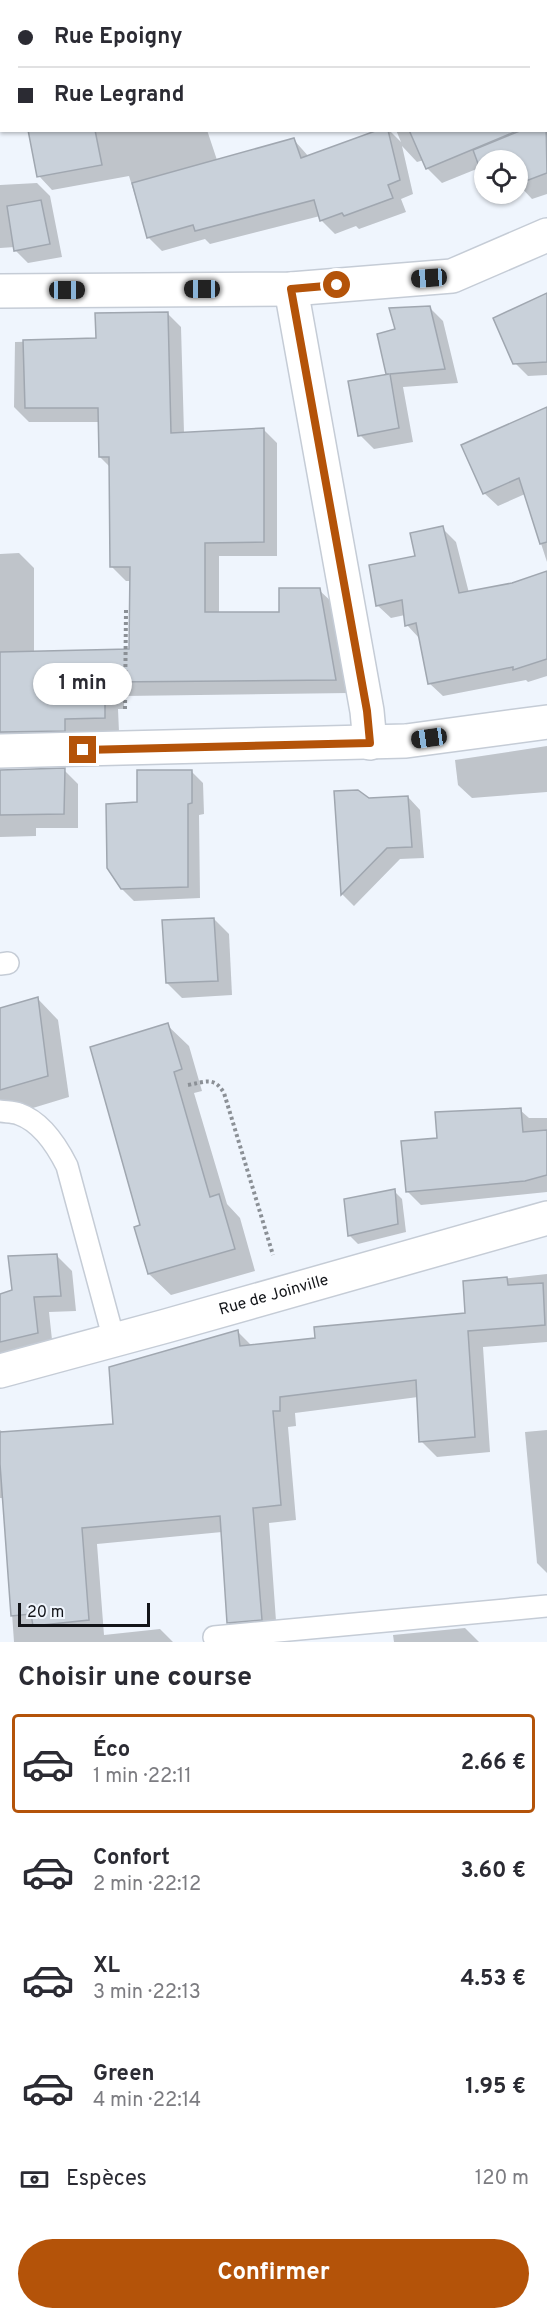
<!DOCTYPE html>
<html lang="fr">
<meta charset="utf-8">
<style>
body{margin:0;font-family:Overpass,sans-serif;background:#f2f2f3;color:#2b2b33;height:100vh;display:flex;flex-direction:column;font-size:22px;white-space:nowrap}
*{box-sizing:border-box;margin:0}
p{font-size:20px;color:#7c7c81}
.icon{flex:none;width:33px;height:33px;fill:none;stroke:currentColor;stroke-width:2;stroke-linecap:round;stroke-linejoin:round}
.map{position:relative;height:1642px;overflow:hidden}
.side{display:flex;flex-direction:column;background:#fff;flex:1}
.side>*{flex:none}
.top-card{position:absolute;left:0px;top:0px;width:548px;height:132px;box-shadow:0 2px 4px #0004;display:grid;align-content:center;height:132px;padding:0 18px;background:#fff}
.fabs{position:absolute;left:474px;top:150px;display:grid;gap:12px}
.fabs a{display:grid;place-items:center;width:54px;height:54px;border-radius:50%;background:#fff;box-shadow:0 2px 4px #0004;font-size:30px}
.scale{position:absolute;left:18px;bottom:15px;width:132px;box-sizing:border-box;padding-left:6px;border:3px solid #131519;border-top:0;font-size:16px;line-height:21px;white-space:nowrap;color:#131519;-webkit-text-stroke:4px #eff5fd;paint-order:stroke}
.end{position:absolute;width:27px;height:27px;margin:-14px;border:8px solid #b45309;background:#fff;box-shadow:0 0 0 3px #fff}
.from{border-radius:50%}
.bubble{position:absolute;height:42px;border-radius:21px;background:#fff;box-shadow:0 2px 4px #0004;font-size:20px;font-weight:700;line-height:42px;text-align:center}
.car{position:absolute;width:18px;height:36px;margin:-18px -9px;border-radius:8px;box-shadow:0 0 4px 2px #0007;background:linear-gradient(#222 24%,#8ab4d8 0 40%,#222 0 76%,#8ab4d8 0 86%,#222 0)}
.top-card b{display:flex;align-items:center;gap:21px;height:57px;font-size:22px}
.top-card b+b{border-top:2px solid #e1e1e2}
.top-card i{width:15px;height:15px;background:#2b2b33}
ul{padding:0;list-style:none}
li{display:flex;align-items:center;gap:18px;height:99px;margin:0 12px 9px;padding:0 6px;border:3px solid transparent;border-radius:6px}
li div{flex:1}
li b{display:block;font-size:22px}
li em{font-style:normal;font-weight:700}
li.current{border-color:#b45309}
li>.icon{width:54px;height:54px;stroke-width:1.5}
h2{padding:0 18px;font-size:27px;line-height:72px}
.pay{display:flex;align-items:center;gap:15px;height:66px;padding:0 18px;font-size:22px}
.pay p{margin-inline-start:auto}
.action{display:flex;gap:12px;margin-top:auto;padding:12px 18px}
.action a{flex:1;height:69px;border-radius:36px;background:#b45309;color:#fff;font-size:24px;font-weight:700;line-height:69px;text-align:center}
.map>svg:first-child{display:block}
</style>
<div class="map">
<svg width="547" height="1642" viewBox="0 0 547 1642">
<rect width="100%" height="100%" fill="#eff5fd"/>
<!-- shadow -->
<g fill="#0003">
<polygon points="0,0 186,0 2,2 0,42"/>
<polygon points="547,122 547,194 532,199 518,184 518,160 496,160 484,147 546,130"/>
<polygon points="29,130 207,130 217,160 294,140 309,157 382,130 389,130 401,142 396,130 474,130 486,160 484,166 442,183 427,168 424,160 417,162 402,146 413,194 401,199 406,212 359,229 356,226 335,234 321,220 320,216 210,244 205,239 162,251 148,237 129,176 52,190 39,176"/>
<polygon points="37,183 50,196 62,257 28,263 16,251 15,247 0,248 0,185"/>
<polygon points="547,293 547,375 528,376 515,363 495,319"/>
<polygon points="429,307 443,321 458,383 403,387 413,442 374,449 360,435 390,375 388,373 397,330"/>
<polygon points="167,313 181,327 184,433 263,429 277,443 277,556 219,556 219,613 281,613 319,590 334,604 349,693 124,696 124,709 118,709 119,732 78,732 78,744 0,753 0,554 19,553 34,568 34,653 130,650 131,581 126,581 112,567 110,467 100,457 100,422 29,422 14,407 15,342 97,340"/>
<polygon points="547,409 547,562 525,494 498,506 484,493"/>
<polygon points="442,528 456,542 469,593 481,594 547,573 547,676 528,682 526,680 443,696 429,683 420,639 407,625 405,615 391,618 377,605"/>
<polygon points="547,746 547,792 472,798 458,785 455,760"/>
<polygon points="64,770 78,784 78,828 36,828 36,836 0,837 0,771"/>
<polygon points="191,771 203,783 204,814 199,815 200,898 134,901 122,889 139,803"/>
<polygon points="336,793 369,799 408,797 420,810 424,858 400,859 354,906 342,894"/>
<polygon points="214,919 229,934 232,995 182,998 167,983"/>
<polygon points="37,998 58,1020 69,1097 0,1118 0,1009"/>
<polygon points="167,1025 189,1046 202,1091 194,1093 227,1204 240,1218 255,1271 171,1295 149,1274 142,1226"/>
<polygon points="520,1110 529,1118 547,1118 547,1192 421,1205 407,1191 438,1140"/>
<polygon points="394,1191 402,1199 406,1232 358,1244 350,1236 346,1200"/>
<polygon points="56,1255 72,1271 76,1311 49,1312 53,1349 0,1364 0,1295 14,1292"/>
<polygon points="547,1274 547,1342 483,1347 490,1452 437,1457 421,1441 418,1397 295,1413 296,1426 288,1427 296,1520 269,1523 277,1635 244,1638 228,1622 222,1532 97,1544 104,1635 160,1629 173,1642 14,1642 4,1498 0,1498 0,1430 4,1433 115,1425 238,1332 252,1346 316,1339 467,1314 464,1283"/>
<polygon points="547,1430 547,1573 537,1563 525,1432"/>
<polygon points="465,1628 479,1642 394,1642 393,1635"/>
</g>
<!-- building -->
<g fill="#c9d1da" stroke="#a0a7b0" stroke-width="1.5">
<polygon points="546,121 547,173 518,184 518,160 484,160 484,180 473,150 522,130 546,130"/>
<polygon points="28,130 95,130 102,165 37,177"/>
<polygon points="378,130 388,130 400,180 388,185 393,198 344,216 342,213 320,221 314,200 195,231 193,225 147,238 132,183 294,138 301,158"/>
<polygon points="409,130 517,130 517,131 426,169"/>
<polygon points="41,200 50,244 14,251 7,206"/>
<polygon points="547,293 547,362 513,364 493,318"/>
<polygon points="430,306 445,369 390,374 399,428 358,436 348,381 389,374 386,374 377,334 395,329 389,308"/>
<polygon points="168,312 171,433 264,428 264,542 205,543 205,612 279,612 279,588 320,588 336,680 110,682 111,695 105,695 105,718 65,719 65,731 0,732 0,652 129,649 130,567 110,567 109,457 99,457 98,408 25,408 23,340 96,338 95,313"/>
<polygon points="547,407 547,542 540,544 519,478 483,494 461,445"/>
<polygon points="443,526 459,593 512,583 547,571 547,659 513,670 513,667 428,684 416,623 405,626 402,600 376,606 369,565 415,556 410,533"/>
<polygon points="65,768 64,814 0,815 0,770"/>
<polygon points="137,770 192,770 192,803 188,804 188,887 121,889 107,868 106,804 137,802"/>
<polygon points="358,790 369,798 408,796 412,847 387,848 341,895 334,791"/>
<polygon points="214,918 218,981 166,983 162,920"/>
<polygon points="38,997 48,1076 0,1090 0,1008"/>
<polygon points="168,1023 182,1069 174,1072 210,1197 219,1194 235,1249 148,1274 134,1227 140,1225 90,1047"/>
<polygon points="521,1108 523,1132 547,1130 547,1175 525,1181 406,1192 401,1141 437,1138 435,1112"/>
<polygon points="395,1189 398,1224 348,1236 344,1199"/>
<polygon points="57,1254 61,1296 34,1297 38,1333 0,1342 0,1294 12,1290 8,1256"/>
<polygon points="507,1277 508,1285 543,1283 545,1325 468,1331 475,1437 419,1442 416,1380 280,1397 280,1411 273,1411 281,1505 253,1508 262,1620 227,1623 220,1516 82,1528 89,1620 33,1626 31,1614 11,1616 0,1464 0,1432 113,1424 109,1367 238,1330 240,1346 315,1338 314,1327 465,1313 463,1281"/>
</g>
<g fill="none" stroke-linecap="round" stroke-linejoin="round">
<defs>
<g id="service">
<polyline points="0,964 8,963"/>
<path d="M0 1111C6 1112 14 1112 19 1114 42 1122 57 1146 67 1166L114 1340"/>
<polyline points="214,1637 547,1606"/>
</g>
<g id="minor">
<polyline points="291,289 367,711 370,743"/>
<polyline points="0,291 291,289 452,276 547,235"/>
<polyline points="0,751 406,741 547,722"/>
</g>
<g id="tertiary">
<path id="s1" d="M0 1371 166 1326 547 1218"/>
</g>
</defs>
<!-- service casing -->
<use href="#service" stroke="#c5ccd6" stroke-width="24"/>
<!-- minor casing -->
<use href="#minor" stroke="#c5ccd6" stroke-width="36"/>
<!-- tertiary casing -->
<use href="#tertiary" stroke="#c5ccd6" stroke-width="36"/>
<!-- path -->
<g stroke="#8b9096" stroke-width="4" stroke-dasharray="3 3" stroke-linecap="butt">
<polyline points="125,709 126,610"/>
<path d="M188 1085C205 1082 214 1076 224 1093L273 1255"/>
</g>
<!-- service -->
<use href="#service" stroke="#fff" stroke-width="21"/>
<!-- minor -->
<use href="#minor" stroke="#fff" stroke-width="33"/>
<!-- tertiary -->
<use href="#tertiary" stroke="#fff" stroke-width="33"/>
</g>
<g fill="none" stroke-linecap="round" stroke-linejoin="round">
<!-- route -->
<polyline stroke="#b45309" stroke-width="8" points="83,750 370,743 367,711 291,289 337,285"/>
</g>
<g text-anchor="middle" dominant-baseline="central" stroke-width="6" stroke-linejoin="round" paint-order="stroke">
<!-- street labels -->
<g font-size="16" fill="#131519" stroke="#eff5fd">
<text stroke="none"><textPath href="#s1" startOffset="284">Rue de Joinville</textPath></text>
</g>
</g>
</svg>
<div class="fabs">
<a><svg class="icon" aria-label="locate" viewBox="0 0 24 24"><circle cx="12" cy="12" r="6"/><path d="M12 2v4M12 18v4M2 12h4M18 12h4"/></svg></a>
</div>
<div class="scale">20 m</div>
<i class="end from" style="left:337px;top:285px"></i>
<i class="end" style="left:83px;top:750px"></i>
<div class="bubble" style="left:33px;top:663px;width:99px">1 min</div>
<i class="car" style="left:429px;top:278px;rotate:266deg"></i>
<i class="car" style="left:202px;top:289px;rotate:270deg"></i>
<i class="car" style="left:67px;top:290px;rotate:90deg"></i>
<i class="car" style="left:429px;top:738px;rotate:262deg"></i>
<div class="top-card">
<b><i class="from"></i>Rue Epoigny</b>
<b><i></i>Rue Legrand</b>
</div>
</div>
<section class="side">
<h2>Choisir une course</h2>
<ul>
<li class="current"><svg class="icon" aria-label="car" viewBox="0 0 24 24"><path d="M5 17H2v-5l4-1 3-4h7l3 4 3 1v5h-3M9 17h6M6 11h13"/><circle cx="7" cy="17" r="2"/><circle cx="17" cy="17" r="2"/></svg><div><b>Éco</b><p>1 min · 22:11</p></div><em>2.66 €</em></li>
<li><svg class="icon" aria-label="car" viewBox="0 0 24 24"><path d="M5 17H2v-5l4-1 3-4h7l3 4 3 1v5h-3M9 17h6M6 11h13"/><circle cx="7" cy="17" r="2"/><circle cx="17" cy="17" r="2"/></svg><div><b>Confort</b><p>2 min · 22:12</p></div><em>3.60 €</em></li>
<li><svg class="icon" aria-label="car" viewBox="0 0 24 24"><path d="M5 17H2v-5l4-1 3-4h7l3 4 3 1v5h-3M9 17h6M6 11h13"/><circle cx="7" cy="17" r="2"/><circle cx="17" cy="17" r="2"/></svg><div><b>XL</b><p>3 min · 22:13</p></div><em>4.53 €</em></li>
<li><svg class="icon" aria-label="car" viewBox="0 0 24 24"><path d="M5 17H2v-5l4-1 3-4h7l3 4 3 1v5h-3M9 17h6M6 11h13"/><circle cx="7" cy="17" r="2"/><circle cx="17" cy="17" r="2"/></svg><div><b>Green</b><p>4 min · 22:14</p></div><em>1.95 €</em></li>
</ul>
<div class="pay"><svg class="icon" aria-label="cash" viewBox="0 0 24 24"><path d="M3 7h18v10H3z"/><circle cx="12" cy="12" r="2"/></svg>Espèces<p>120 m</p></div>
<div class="action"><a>Confirmer</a></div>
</section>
